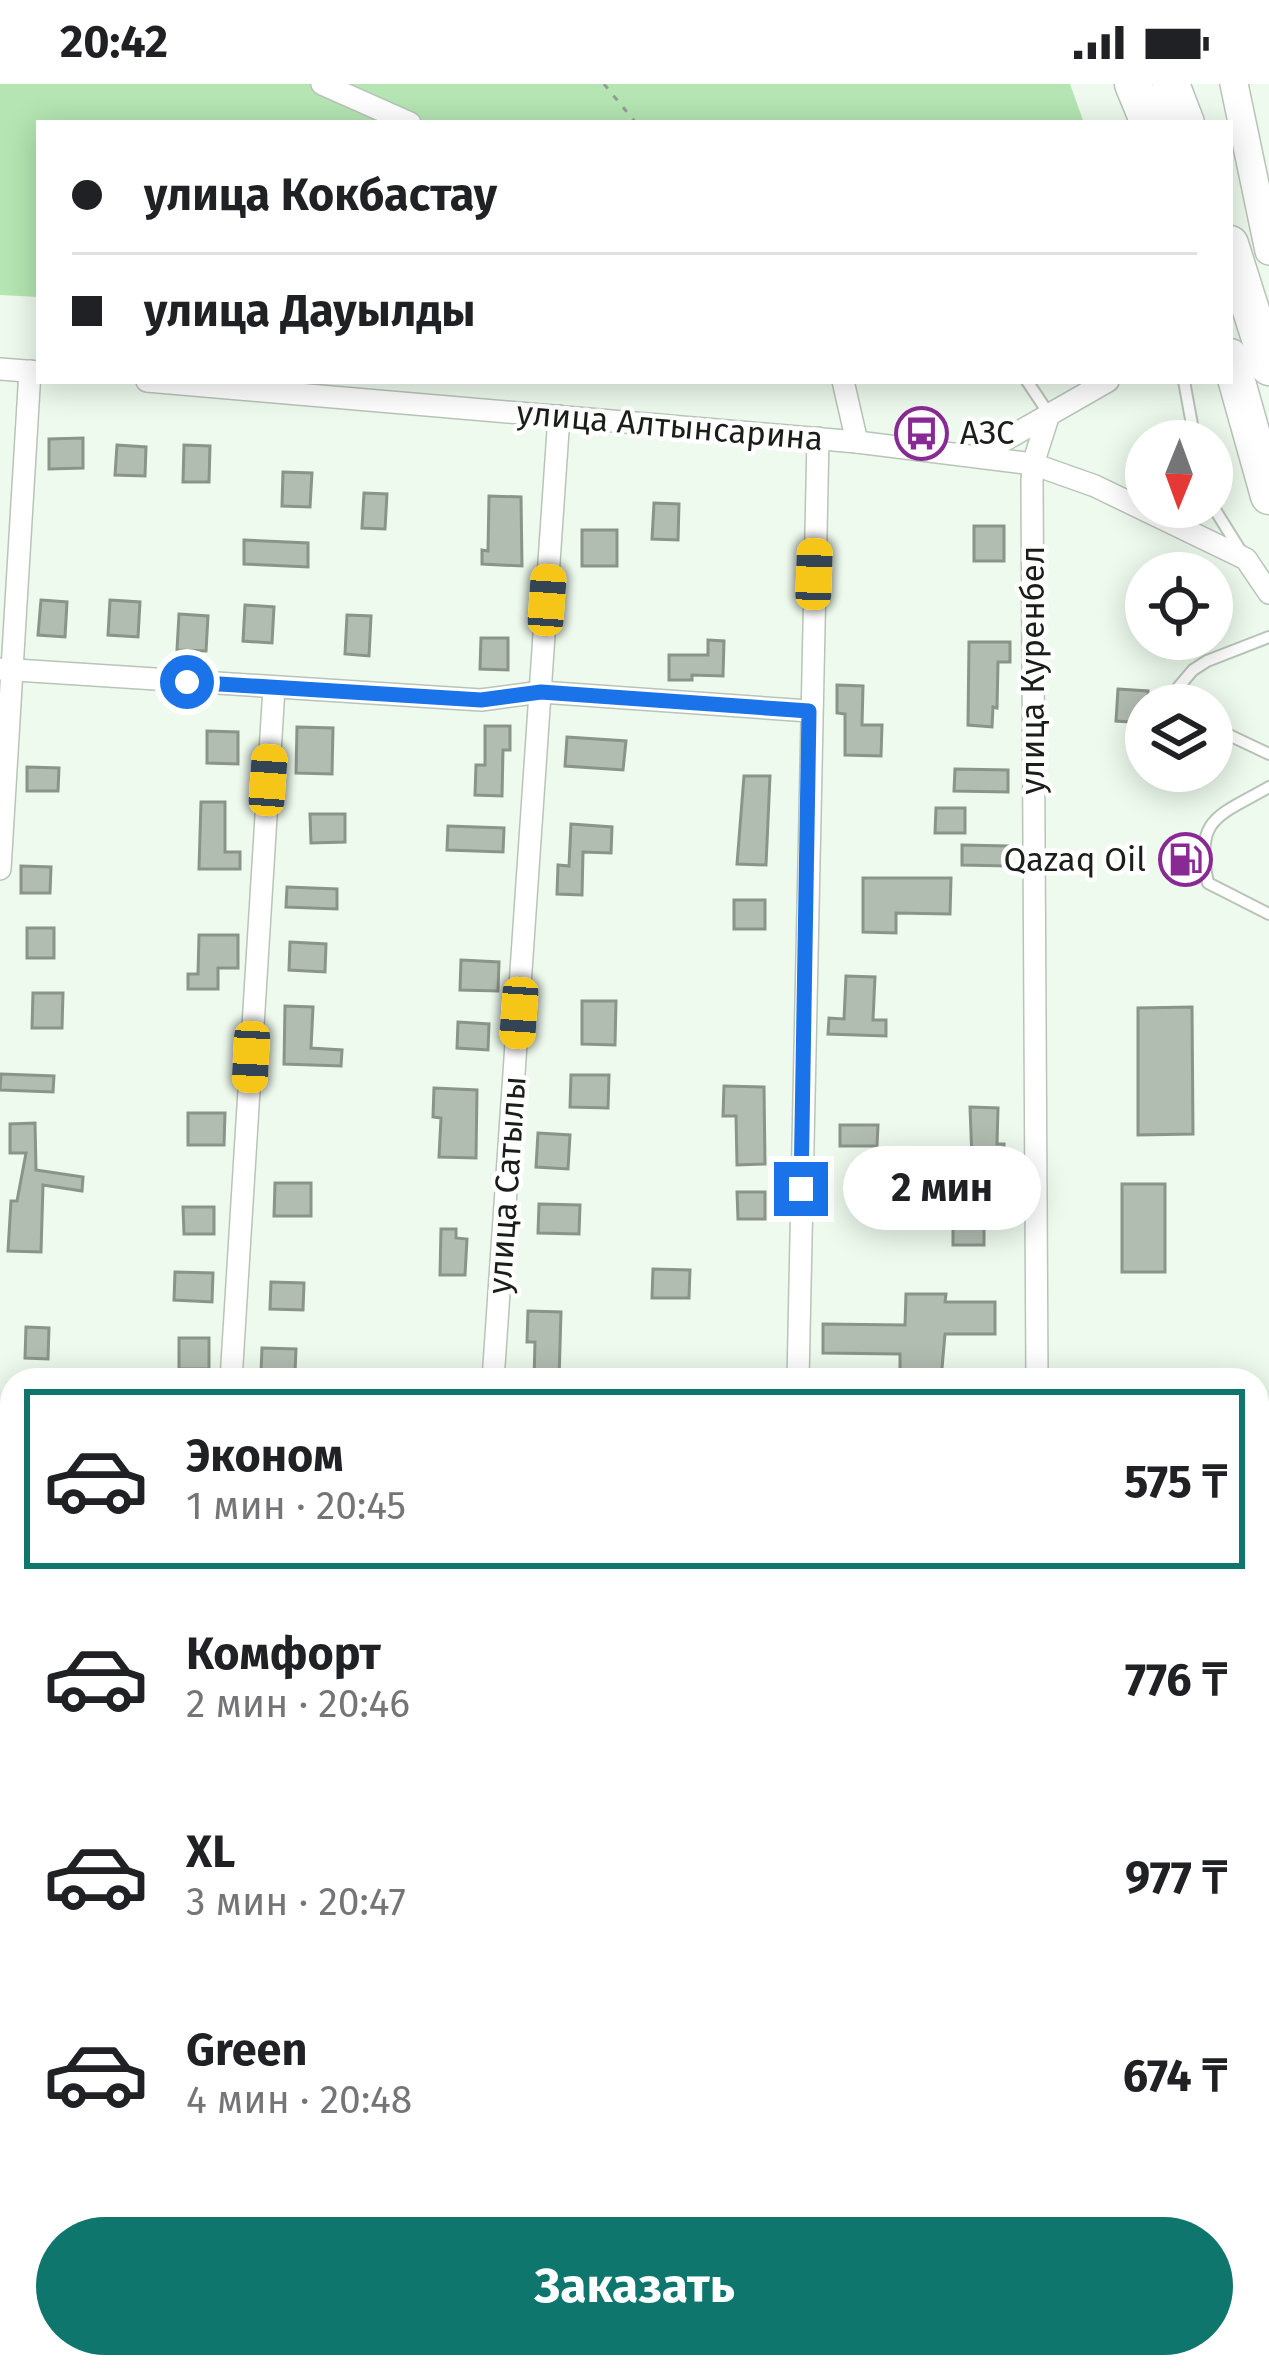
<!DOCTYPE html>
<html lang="ru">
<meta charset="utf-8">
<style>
body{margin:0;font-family:"Fira Sans",sans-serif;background:#f2f2f2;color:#202124;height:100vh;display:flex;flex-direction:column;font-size:45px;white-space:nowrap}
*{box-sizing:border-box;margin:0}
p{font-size:39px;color:#757577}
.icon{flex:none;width:66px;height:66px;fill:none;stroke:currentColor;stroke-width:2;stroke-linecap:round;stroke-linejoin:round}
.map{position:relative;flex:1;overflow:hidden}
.side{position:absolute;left:0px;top:1284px;width:1269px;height:1011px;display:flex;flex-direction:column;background:#fff;border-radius:36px 36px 0 0;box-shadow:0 6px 30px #0003}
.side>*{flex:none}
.top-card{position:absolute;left:36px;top:36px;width:1197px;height:264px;border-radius:0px;box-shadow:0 6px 30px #0003;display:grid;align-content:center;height:264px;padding:0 36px;background:#fff}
.needle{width:78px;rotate:181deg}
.tools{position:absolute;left:1125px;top:336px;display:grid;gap:24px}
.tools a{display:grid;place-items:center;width:108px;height:108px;border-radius:50%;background:#fff;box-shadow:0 6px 30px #0003;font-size:60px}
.end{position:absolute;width:54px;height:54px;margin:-27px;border:15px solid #1a73e8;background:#fff;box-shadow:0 0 0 6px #fff}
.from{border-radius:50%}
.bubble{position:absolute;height:84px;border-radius:42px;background:#fff;box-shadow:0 6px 30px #0003;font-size:39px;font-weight:700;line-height:84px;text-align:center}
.car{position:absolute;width:36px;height:72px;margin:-36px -18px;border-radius:15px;box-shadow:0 0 9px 3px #0007;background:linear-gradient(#f5c518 24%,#345 0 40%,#f5c518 0 76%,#345 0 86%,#f5c518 0)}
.top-card b{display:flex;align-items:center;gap:42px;height:114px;font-size:45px}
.top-card b+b{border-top:3px solid #e0e0e0}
.top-card i{width:30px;height:30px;background:#202124}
ul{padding:21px 0 0;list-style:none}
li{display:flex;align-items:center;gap:36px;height:180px;margin:0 24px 18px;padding:0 12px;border:6px solid transparent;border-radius:0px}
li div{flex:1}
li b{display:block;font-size:45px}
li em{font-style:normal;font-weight:700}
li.active{border-color:#0f766e}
li>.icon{width:108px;height:108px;stroke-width:1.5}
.cta{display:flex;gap:24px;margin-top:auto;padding:24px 36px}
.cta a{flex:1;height:138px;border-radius:72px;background:#0f766e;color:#fff;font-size:48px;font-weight:700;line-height:138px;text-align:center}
.status{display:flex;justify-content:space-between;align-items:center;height:84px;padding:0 60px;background:#fff;direction:ltr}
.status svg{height:33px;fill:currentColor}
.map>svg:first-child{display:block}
</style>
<div class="status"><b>20:42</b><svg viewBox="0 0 49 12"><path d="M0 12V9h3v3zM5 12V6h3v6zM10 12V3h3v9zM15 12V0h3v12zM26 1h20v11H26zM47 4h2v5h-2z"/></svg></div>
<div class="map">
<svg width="1269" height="2294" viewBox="0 0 1269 2294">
<rect width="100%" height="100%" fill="#eefaee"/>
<!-- green -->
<polygon fill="#b4e5b2" points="0,0 1070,0 1084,39 39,39 39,213 0,211"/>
<!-- building -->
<g fill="#b2bdb2" stroke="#8a9489" stroke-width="3">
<polygon points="83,354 83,384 49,385 49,355"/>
<polygon points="117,361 146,363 145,392 115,391"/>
<polygon points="184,361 210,362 209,398 183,398"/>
<polygon points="283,388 312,389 310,423 282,422"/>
<polygon points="364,409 387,410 385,445 362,444"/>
<polygon points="489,412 521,413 522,482 482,480 482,466 488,467"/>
<polygon points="654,419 679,420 678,456 652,455"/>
<rect x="974" y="442" width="30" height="35"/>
<rect x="582" y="446" width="35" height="36"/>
<polygon points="244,456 308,459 308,483 244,480"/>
<polygon points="41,516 67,518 65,553 38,551"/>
<polygon points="110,516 140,518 138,553 108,551"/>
<polygon points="245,521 274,523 272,559 243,557"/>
<polygon points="179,530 208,532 206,567 177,566"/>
<polygon points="347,531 371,532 369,572 345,570"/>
<polygon points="481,554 508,554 508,586 480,585"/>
<polygon points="708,556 724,557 723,592 692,591 692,596 669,596 669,571 708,571"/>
<polygon points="969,558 1010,558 1010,578 998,578 997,624 993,623 992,643 968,641"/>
<polygon points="837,601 863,602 862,641 882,641 881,672 845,671 845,630 837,629"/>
<polygon points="1118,605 1148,607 1146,639 1116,637"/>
<polygon points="485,642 510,642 510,666 503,666 502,712 475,711 476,681 485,681"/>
<polygon points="297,643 333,644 332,690 296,689"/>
<polygon points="207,647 238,648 238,680 207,679"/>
<polygon points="567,653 626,657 623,686 565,682"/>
<polygon points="27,683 59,684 58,707 27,707"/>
<polygon points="955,685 1008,686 1008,708 954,707"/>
<polygon points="744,692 770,692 766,781 737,780"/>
<polygon points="201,718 225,718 225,768 240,768 240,785 199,785"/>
<polygon points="936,724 965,724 965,749 935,749"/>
<polygon points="310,730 345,730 345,758 311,759"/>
<polygon points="571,740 612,743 611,769 583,768 582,811 557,810 558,781 569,782"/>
<polygon points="448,742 504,744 503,768 447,766"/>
<polygon points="962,761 1008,762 1008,782 962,781"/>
<polygon points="21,782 51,783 50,809 21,809"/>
<polygon points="863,794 951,794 950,830 896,829 896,849 863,848"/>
<polygon points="287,803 337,805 337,825 286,823"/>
<rect x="734" y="816" width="31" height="29"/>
<rect x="27" y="844" width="27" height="30"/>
<polygon points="199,851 238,851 238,884 218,884 218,905 188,905 188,890 198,890"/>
<polygon points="290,858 326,860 325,888 289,886"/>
<polygon points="461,876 499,878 498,907 460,906"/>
<polygon points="846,892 875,893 873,936 886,936 886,952 828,950 829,934 844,935"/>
<polygon points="33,909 63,909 62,944 32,944"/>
<polygon points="582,917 616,917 615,961 582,960"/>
<polygon points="285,922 313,923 311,964 342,966 341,982 284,980"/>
<polygon points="1192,923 1193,1050 1138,1051 1138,924"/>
<polygon points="458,938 489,940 488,966 457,964"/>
<polygon points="1,990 54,992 53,1008 0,1006"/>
<polygon points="571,991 609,991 608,1024 570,1023"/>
<polygon points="724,1002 764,1003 765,1080 737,1081 736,1032 723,1032"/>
<polygon points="434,1004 477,1006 476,1074 439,1073 441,1034 433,1033"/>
<polygon points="970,1023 998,1024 997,1060 1004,1060 1004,1075 972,1075"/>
<polygon points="188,1029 225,1029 224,1061 188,1061"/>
<polygon points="35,1039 36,1086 83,1093 82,1107 43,1101 41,1168 8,1167 11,1117 17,1117 26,1069 10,1069 10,1040"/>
<polygon points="840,1041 878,1041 877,1062 840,1062"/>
<polygon points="538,1049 570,1051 568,1085 536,1083"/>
<polygon points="275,1099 311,1099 311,1132 274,1132"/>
<rect x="1122" y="1100" width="43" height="88"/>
<polygon points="737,1108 765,1108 765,1135 738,1135"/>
<polygon points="539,1120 580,1121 579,1150 538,1149"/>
<polygon points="183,1123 214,1123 214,1150 184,1150"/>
<rect x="953" y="1134" width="31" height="27"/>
<polygon points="441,1145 456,1145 456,1154 467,1155 465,1191 440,1191"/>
<polygon points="653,1185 690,1186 689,1214 652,1214"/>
<polygon points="175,1188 213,1189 212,1218 174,1216"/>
<polygon points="271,1198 304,1199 303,1226 270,1225"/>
<polygon points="906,1210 946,1210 945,1218 995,1218 995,1250 945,1250 941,1296 900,1296 900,1270 823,1269 823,1240 905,1241"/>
<polygon points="528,1227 561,1228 559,1296 534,1296 535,1258 527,1258"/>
<polygon points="26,1243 49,1244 48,1275 25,1274"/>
<rect x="179" y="1254" width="30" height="31"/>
<polygon points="262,1264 296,1265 295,1289 261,1288"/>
</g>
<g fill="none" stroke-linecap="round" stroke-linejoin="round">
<defs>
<g id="lane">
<polyline points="1027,297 1049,330"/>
<polyline points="1184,297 1195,357"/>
<polyline points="1212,421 1242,469"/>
<polyline points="1178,621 1176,606 1193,586 1207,577 1269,553"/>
<polyline points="1212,643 1269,670"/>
<path d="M1269 703C1219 732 1194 733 1208 799L1269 830"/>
</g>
<g id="street">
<polyline points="322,0 410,39"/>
<polyline points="0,285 39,288"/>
<polyline points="147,297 857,358 1033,380 1095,402 1246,475 1269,509"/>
<polyline points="843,297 857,358"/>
<polyline points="977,372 1108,297"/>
<polyline points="0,585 481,616 541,608 809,627"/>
<polyline points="0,785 30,287"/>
<polyline points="231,1296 274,604"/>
<polyline points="493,1296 559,332"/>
<polyline points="798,1296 818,354"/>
<polyline points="1037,1296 1032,398 1033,380 1049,330"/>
<polyline points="0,1371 12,1372"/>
<polyline points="1257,1460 1269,1461"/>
<polyline points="1257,1529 1269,1529"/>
<polyline points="0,1857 12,1871"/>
<polyline points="0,2168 12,2121"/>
<polyline points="813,2283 813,2294"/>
<polyline points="1047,2283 1047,2294"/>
</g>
<polyline id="secondary" points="1234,0 1269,167"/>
<g id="highway">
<polyline points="1133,0 1149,39"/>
<polyline points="1171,0 1186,39"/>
<polyline points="1230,160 1269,283"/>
<polyline points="1230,273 1269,412"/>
</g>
</defs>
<!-- lane casing -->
<use href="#lane" stroke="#b9c4b9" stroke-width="14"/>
<!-- street casing -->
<use href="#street" stroke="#b9c4b9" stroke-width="24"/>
<!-- secondary casing -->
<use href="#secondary" stroke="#b9c4b9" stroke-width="30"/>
<!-- highway casing -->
<use href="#highway" stroke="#b9c4b9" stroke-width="39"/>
<!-- path -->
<polyline stroke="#949d94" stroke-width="3" stroke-dasharray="6 9" stroke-linecap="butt" points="604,0 636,39"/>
<!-- lane -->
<use href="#lane" stroke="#fff" stroke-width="10"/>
<!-- street -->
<use href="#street" stroke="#fff" stroke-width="21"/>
<!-- secondary -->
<use href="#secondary" stroke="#fff" stroke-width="27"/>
<!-- highway -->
<use href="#highway" stroke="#fff" stroke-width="36"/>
</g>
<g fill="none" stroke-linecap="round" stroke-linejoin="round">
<!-- route -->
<polyline stroke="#1a73e8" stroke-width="15" points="187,598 481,616 541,608 809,627 801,1105"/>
</g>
<!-- icons -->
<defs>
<symbol id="bus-ring" viewBox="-11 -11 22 22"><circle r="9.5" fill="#fff" stroke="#892a94" stroke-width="1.5"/><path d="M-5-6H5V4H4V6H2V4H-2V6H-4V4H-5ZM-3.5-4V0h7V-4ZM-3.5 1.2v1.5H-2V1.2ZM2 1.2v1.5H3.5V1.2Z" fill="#892a94"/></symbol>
<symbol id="fuel-ring" viewBox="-11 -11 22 22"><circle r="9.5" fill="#fff" stroke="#892a94" stroke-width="1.5"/><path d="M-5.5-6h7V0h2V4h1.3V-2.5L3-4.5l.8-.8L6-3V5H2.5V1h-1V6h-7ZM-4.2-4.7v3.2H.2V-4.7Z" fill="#892a94"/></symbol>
</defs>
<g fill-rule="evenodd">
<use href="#bus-ring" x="892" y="320" width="59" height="59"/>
<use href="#fuel-ring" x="1156" y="746" width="59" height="59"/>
</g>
<g text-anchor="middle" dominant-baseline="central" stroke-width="9" stroke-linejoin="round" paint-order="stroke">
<!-- street labels -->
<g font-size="33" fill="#1a1e19" stroke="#fff">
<text transform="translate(670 342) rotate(5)">улица Алтынсарина</text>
<text transform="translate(1033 586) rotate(-90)">улица Куренбел</text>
<text transform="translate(507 1101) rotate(-86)">улица Сатылы</text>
</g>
<!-- poi labels -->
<g font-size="33" fill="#1a1e19" stroke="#fff" text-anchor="start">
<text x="960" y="349">АЗС</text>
<text x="1146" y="776" text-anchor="end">Qazaq Oil</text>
</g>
</g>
</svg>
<div class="tools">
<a><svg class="needle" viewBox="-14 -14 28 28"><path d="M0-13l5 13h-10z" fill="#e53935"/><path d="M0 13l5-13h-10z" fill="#757577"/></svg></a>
<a><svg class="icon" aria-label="locate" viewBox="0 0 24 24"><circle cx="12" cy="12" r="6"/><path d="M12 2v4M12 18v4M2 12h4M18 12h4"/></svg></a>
<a><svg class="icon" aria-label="layers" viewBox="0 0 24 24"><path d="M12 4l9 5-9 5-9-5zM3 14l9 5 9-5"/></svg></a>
</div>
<i class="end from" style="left:187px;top:598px"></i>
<i class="end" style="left:801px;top:1105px"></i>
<div class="bubble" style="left:843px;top:1062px;width:198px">2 мин</div>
<i class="car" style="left:814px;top:490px;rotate:2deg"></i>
<i class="car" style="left:547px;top:516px;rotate:4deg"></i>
<i class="car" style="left:268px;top:696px;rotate:4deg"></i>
<i class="car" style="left:519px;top:929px;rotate:184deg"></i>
<i class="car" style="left:251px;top:973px;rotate:183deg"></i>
<div class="top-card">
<b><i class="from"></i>улица Кокбастау</b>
<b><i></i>улица Дауылды</b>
</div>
<section class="side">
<ul>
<li class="active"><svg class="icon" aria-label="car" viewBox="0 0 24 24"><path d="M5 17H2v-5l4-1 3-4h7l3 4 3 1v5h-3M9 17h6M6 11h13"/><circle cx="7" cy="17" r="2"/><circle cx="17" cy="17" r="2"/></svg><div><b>Эконом</b><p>1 мин · 20:45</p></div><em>575 ₸</em></li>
<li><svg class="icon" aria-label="car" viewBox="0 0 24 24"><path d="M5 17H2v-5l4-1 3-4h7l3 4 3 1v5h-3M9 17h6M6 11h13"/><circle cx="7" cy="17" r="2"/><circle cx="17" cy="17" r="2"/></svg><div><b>Комфорт</b><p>2 мин · 20:46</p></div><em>776 ₸</em></li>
<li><svg class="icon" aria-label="car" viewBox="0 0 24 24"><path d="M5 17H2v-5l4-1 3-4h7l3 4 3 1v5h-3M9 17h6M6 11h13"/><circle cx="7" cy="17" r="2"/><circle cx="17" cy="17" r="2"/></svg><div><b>XL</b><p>3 мин · 20:47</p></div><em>977 ₸</em></li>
<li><svg class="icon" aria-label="car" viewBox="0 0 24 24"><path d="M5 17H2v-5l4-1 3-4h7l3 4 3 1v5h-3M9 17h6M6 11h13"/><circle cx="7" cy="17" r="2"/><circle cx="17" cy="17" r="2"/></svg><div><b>Green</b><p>4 мин · 20:48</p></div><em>674 ₸</em></li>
</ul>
<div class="cta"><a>Заказать</a></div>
</section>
</div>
